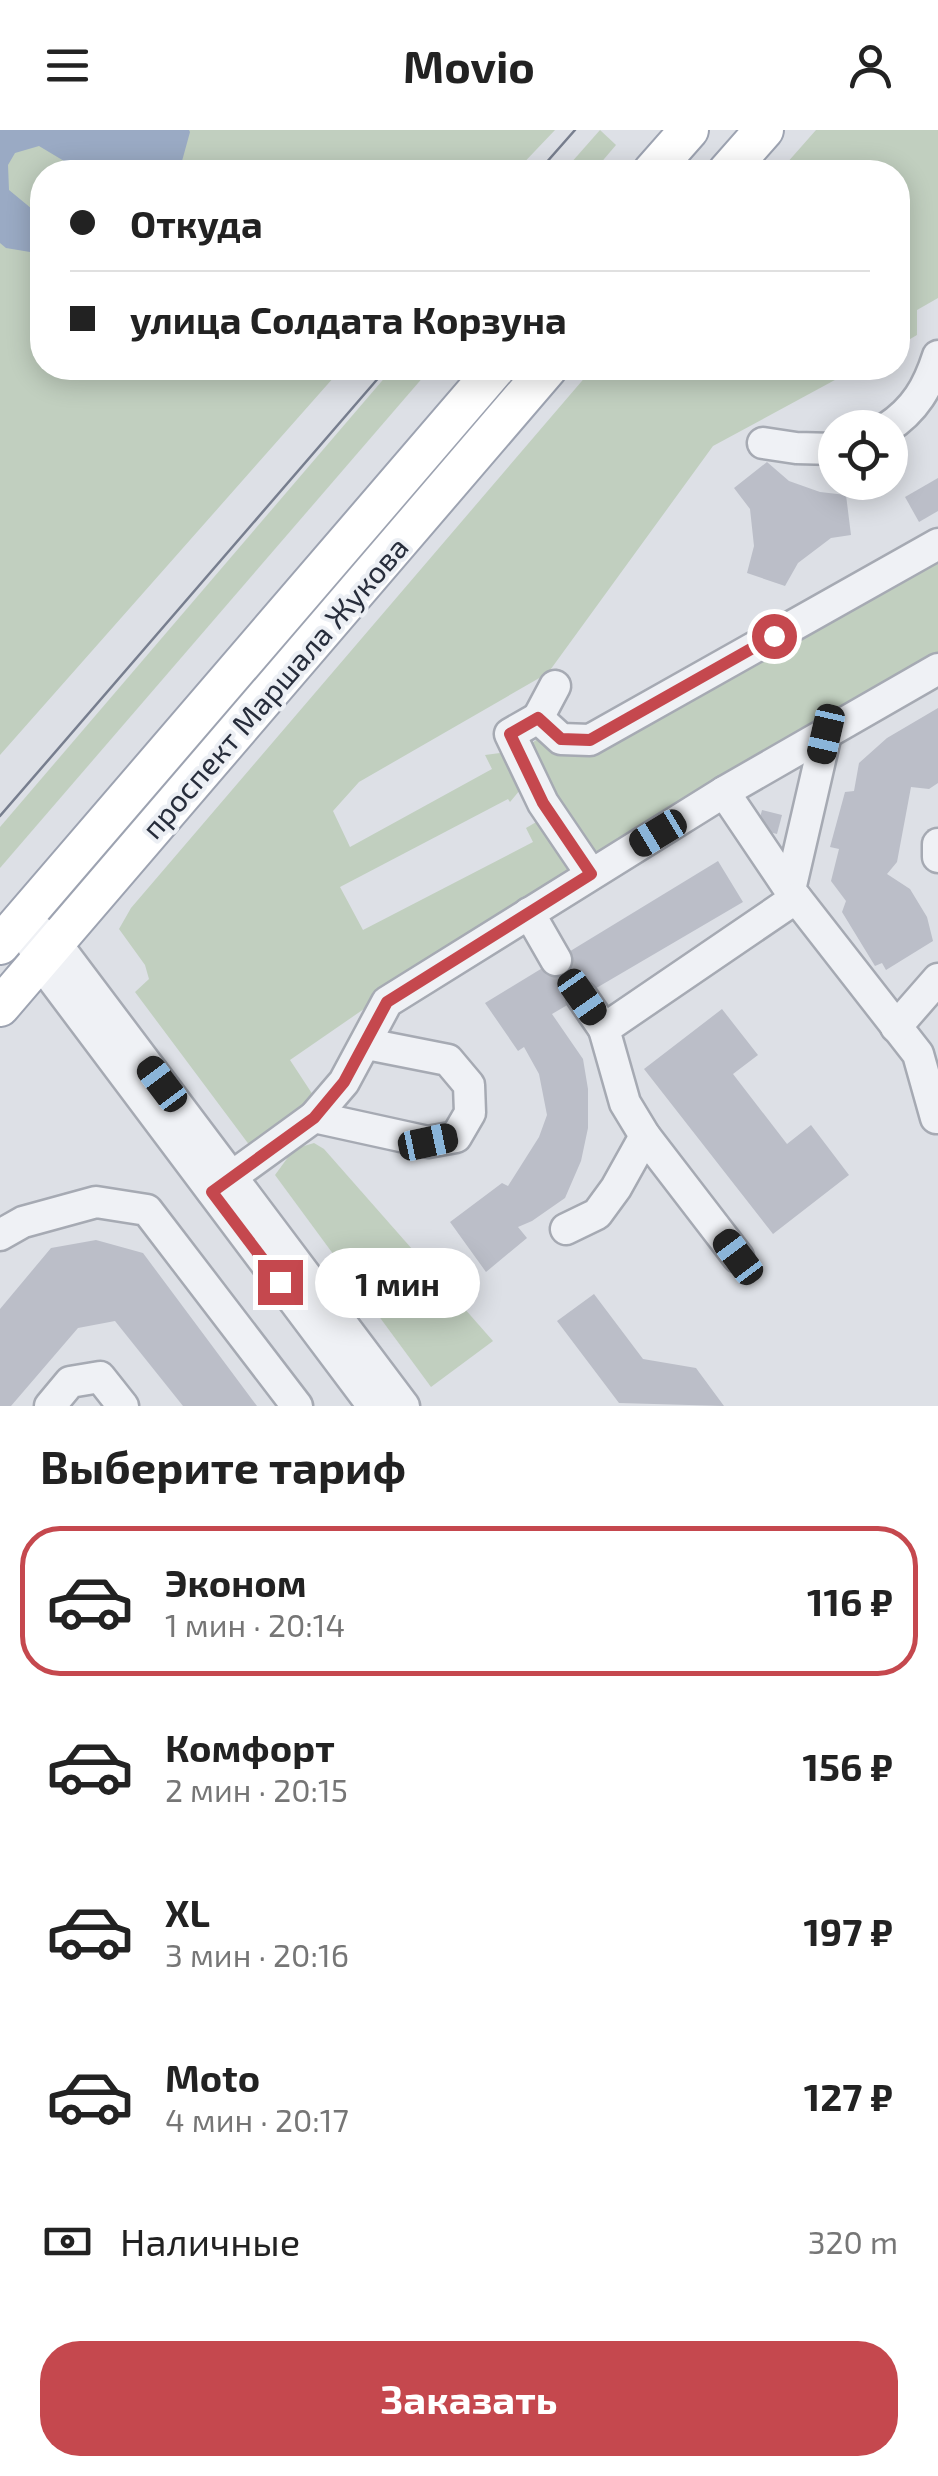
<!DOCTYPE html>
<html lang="ru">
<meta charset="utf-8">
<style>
body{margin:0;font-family:"Exo 2",sans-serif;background:#f2f2f2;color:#222;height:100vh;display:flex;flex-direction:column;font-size:38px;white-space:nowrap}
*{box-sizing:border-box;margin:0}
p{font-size:32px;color:#767676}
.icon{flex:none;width:55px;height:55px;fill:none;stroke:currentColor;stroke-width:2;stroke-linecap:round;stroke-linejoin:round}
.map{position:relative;height:1276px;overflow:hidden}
.details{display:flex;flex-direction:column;background:#fff;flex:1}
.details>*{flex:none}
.guide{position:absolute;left:30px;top:30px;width:880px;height:220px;border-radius:40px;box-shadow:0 5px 25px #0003;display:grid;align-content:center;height:220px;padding:0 40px;background:#fff}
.tools{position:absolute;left:818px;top:280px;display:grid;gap:20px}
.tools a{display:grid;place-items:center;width:90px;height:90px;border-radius:50%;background:#fff;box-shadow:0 5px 25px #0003;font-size:50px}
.end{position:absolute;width:45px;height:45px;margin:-22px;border:12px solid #c5484e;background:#fff;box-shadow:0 0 0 5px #fff}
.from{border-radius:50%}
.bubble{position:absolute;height:70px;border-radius:35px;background:#fff;box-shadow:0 5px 25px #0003;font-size:32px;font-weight:700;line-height:70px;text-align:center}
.car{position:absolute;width:30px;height:60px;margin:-30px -15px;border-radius:12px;box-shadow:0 0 8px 2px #0007;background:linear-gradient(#222 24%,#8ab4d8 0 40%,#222 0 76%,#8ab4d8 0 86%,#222 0)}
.guide b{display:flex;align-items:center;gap:35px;height:95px;font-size:38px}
.guide b+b{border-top:2px solid #e0e0e0}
.guide i{width:25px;height:25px;background:#222}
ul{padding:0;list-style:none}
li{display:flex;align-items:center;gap:30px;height:150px;margin:0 20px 15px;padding:0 20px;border:5px solid transparent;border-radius:40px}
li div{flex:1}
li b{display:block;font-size:38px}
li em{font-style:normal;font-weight:700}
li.selected{border-color:#c5484e}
li>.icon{width:90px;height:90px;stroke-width:1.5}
h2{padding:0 40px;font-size:45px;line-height:120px}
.pay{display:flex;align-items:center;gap:25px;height:110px;padding:0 40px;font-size:38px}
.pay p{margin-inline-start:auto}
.cta{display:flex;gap:20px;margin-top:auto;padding:20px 40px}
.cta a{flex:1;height:115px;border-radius:40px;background:#c5484e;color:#fff;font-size:40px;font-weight:700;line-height:115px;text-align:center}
header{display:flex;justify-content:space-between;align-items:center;height:130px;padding:0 40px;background:#fff;font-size:45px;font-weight:700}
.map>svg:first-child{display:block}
</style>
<header><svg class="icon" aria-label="menu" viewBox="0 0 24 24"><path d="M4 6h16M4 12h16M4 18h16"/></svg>Movio<svg class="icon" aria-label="person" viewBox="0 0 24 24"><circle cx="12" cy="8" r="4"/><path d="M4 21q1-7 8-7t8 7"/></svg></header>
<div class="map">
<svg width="938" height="1276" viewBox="0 0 938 1276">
<rect width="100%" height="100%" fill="#dde0e6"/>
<!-- green -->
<g fill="#c1cfbf">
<polygon points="0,0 555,0 515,42 42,42 42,238 342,238 0,625"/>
<polygon points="600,0 616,15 593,42 563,42"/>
<polygon points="816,0 938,0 938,168 917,180 917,205 898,216 898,42 779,42"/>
<polygon points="393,238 431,238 0,738 0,697"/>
<path d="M593 238H857L713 316 548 543 359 652 333 681 350 717 492 639 485 625 500 623C512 632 519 645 520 660L510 672 508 669 340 757 363 800 533 712 526 698 538 691 577 742 432 832 290 930 313 965 310 975 250 1016 135 862 149 849 145 835 119 799 131 778Z"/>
<polygon points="938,431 938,525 594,733 531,626 529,615 539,608 548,615"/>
<polygon points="314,1013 324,1019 493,1211 431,1257 275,1045 294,1019"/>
</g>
<!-- water -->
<polygon fill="#9aaac4" points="0,0 189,0 190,2 179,42 76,42 74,37 39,16 15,23 8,35 9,60 32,79 42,82 42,124 6,118 0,113"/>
<!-- building -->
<g fill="#bbbec8">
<polygon points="767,332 789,351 820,362 846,365 851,405 831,408 798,433 785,456 747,443 754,416 750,379 734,358"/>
<polygon points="938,348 938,381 919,392 905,367"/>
<polygon points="938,578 938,653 929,659 911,657 897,732 887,744 910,759 927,787 933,811 886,840 882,833 875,836 842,782 846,771 831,751 839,719 830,717 845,662 854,661 859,633 887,608"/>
<polygon points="762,680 782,685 777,704 757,699"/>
<polygon points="718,731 743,772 552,884 583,929 588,959 588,998 581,1031 565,1068 532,1091 518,1097 527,1108 486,1142 450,1092 502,1053 508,1056 539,1007 547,985 539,944 524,917 518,921 485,873"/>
<polygon points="722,879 758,925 733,944 787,1014 811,995 849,1045 773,1104 644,939"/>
<polygon points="96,1110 143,1123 257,1276 183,1276 115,1191 78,1198 11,1276 0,1276 0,1179 51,1118"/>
<polygon points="594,1164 643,1229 696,1238 724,1276 619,1273 557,1191"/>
</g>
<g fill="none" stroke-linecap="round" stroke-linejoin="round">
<!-- minor-tunnel -->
<polyline stroke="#b9bcc4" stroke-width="30" stroke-dasharray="30 15" stroke-linecap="butt" points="556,830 582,867"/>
<defs>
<g id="minor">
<path d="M887 298C915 280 928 257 938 226"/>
<polyline points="763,313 796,318 835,319"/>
<polyline points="538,588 555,556"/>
<polyline points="826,604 790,760 918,924 936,988"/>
<polyline points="724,662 790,760"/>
<polyline points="938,714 938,727"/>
<polyline points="591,744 543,673 510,604 538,588 561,609 590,610 938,414"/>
<polyline points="529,783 556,830"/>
<polyline points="22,790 55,812 404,1276"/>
<polyline points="31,812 39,831 373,1276"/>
<polyline points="582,867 604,899"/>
<polyline points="896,897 938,849"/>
<polyline points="314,987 428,1012 456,1007 470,983 469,955 448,930 367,914"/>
<polyline points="212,1061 314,987 344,952 387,872 724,662 938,539"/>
<polyline points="566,1099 597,1084 616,1058 645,1006"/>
<polyline points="0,1105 23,1092 96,1072 147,1080 297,1276"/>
<polyline points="738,1127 645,1006 625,973 604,899 796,768"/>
<polyline points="50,1276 70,1252 100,1247 123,1276"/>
</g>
<g id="major">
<polyline points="652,42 689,0"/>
<polyline points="727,42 764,0"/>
<polyline points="0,815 496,238"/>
<polyline points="0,877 548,238"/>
</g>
</defs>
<!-- minor casing -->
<use href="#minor" stroke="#a6aab3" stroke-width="35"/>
<!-- major casing -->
<use href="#major" stroke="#9da3b1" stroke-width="42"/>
<!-- minor -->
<use href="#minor" stroke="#eff1f5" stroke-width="30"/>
<!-- major -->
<use href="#major" stroke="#fff" stroke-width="38"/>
<!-- tram -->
<g stroke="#777e8e" stroke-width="2.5">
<polyline points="538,42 575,0"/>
<polyline points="0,686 387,238"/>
</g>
</g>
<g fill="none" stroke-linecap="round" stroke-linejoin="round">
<!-- route -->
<polyline stroke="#c5484e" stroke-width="12" points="280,1152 212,1062 314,988 344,952 387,872 591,744 543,673 510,604 538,588 561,609 590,610 774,506"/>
</g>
<g text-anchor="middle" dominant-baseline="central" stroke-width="8" stroke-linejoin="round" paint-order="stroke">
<!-- street labels -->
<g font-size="30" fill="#272d3b" stroke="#eceff4">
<text transform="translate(274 557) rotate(-49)">проспект Маршала Жукова</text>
</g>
</g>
</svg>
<div class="tools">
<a><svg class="icon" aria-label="locate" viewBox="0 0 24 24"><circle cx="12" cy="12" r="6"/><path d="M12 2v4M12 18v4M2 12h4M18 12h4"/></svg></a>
</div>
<i class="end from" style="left:774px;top:506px"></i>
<i class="end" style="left:280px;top:1152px"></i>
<div class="bubble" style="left:315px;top:1118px;width:165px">1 мин</div>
<i class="car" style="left:826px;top:604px;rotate:193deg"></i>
<i class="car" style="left:658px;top:703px;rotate:239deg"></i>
<i class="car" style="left:582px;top:867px;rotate:145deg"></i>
<i class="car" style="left:162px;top:954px;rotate:323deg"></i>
<i class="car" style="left:428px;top:1012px;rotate:78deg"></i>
<i class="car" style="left:738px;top:1127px;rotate:323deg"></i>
<div class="guide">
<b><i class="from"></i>Откуда</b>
<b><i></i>улица Солдата Корзуна</b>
</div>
</div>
<section class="details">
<h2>Выберите тариф</h2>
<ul>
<li class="selected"><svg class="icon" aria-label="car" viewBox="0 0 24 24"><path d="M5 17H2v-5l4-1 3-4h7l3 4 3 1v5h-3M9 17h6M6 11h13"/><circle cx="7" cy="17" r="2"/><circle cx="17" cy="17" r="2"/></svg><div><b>Эконом</b><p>1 мин · 20:14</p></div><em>116 ₽</em></li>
<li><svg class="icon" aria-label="car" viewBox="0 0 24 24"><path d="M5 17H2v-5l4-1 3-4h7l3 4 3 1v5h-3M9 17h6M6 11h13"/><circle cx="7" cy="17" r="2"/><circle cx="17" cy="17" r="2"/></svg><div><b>Комфорт</b><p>2 мин · 20:15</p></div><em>156 ₽</em></li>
<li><svg class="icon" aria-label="car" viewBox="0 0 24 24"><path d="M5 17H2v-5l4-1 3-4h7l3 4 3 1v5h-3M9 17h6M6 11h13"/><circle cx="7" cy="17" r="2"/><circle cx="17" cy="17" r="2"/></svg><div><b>XL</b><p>3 мин · 20:16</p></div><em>197 ₽</em></li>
<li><svg class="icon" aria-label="car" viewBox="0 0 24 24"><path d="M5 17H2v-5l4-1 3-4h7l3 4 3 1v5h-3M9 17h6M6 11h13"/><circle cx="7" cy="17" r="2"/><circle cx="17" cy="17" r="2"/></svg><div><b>Moto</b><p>4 мин · 20:17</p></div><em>127 ₽</em></li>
</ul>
<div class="pay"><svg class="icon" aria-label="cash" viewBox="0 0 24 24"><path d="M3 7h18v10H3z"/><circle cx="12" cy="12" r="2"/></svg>Наличные<p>320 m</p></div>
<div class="cta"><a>Заказать</a></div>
</section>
